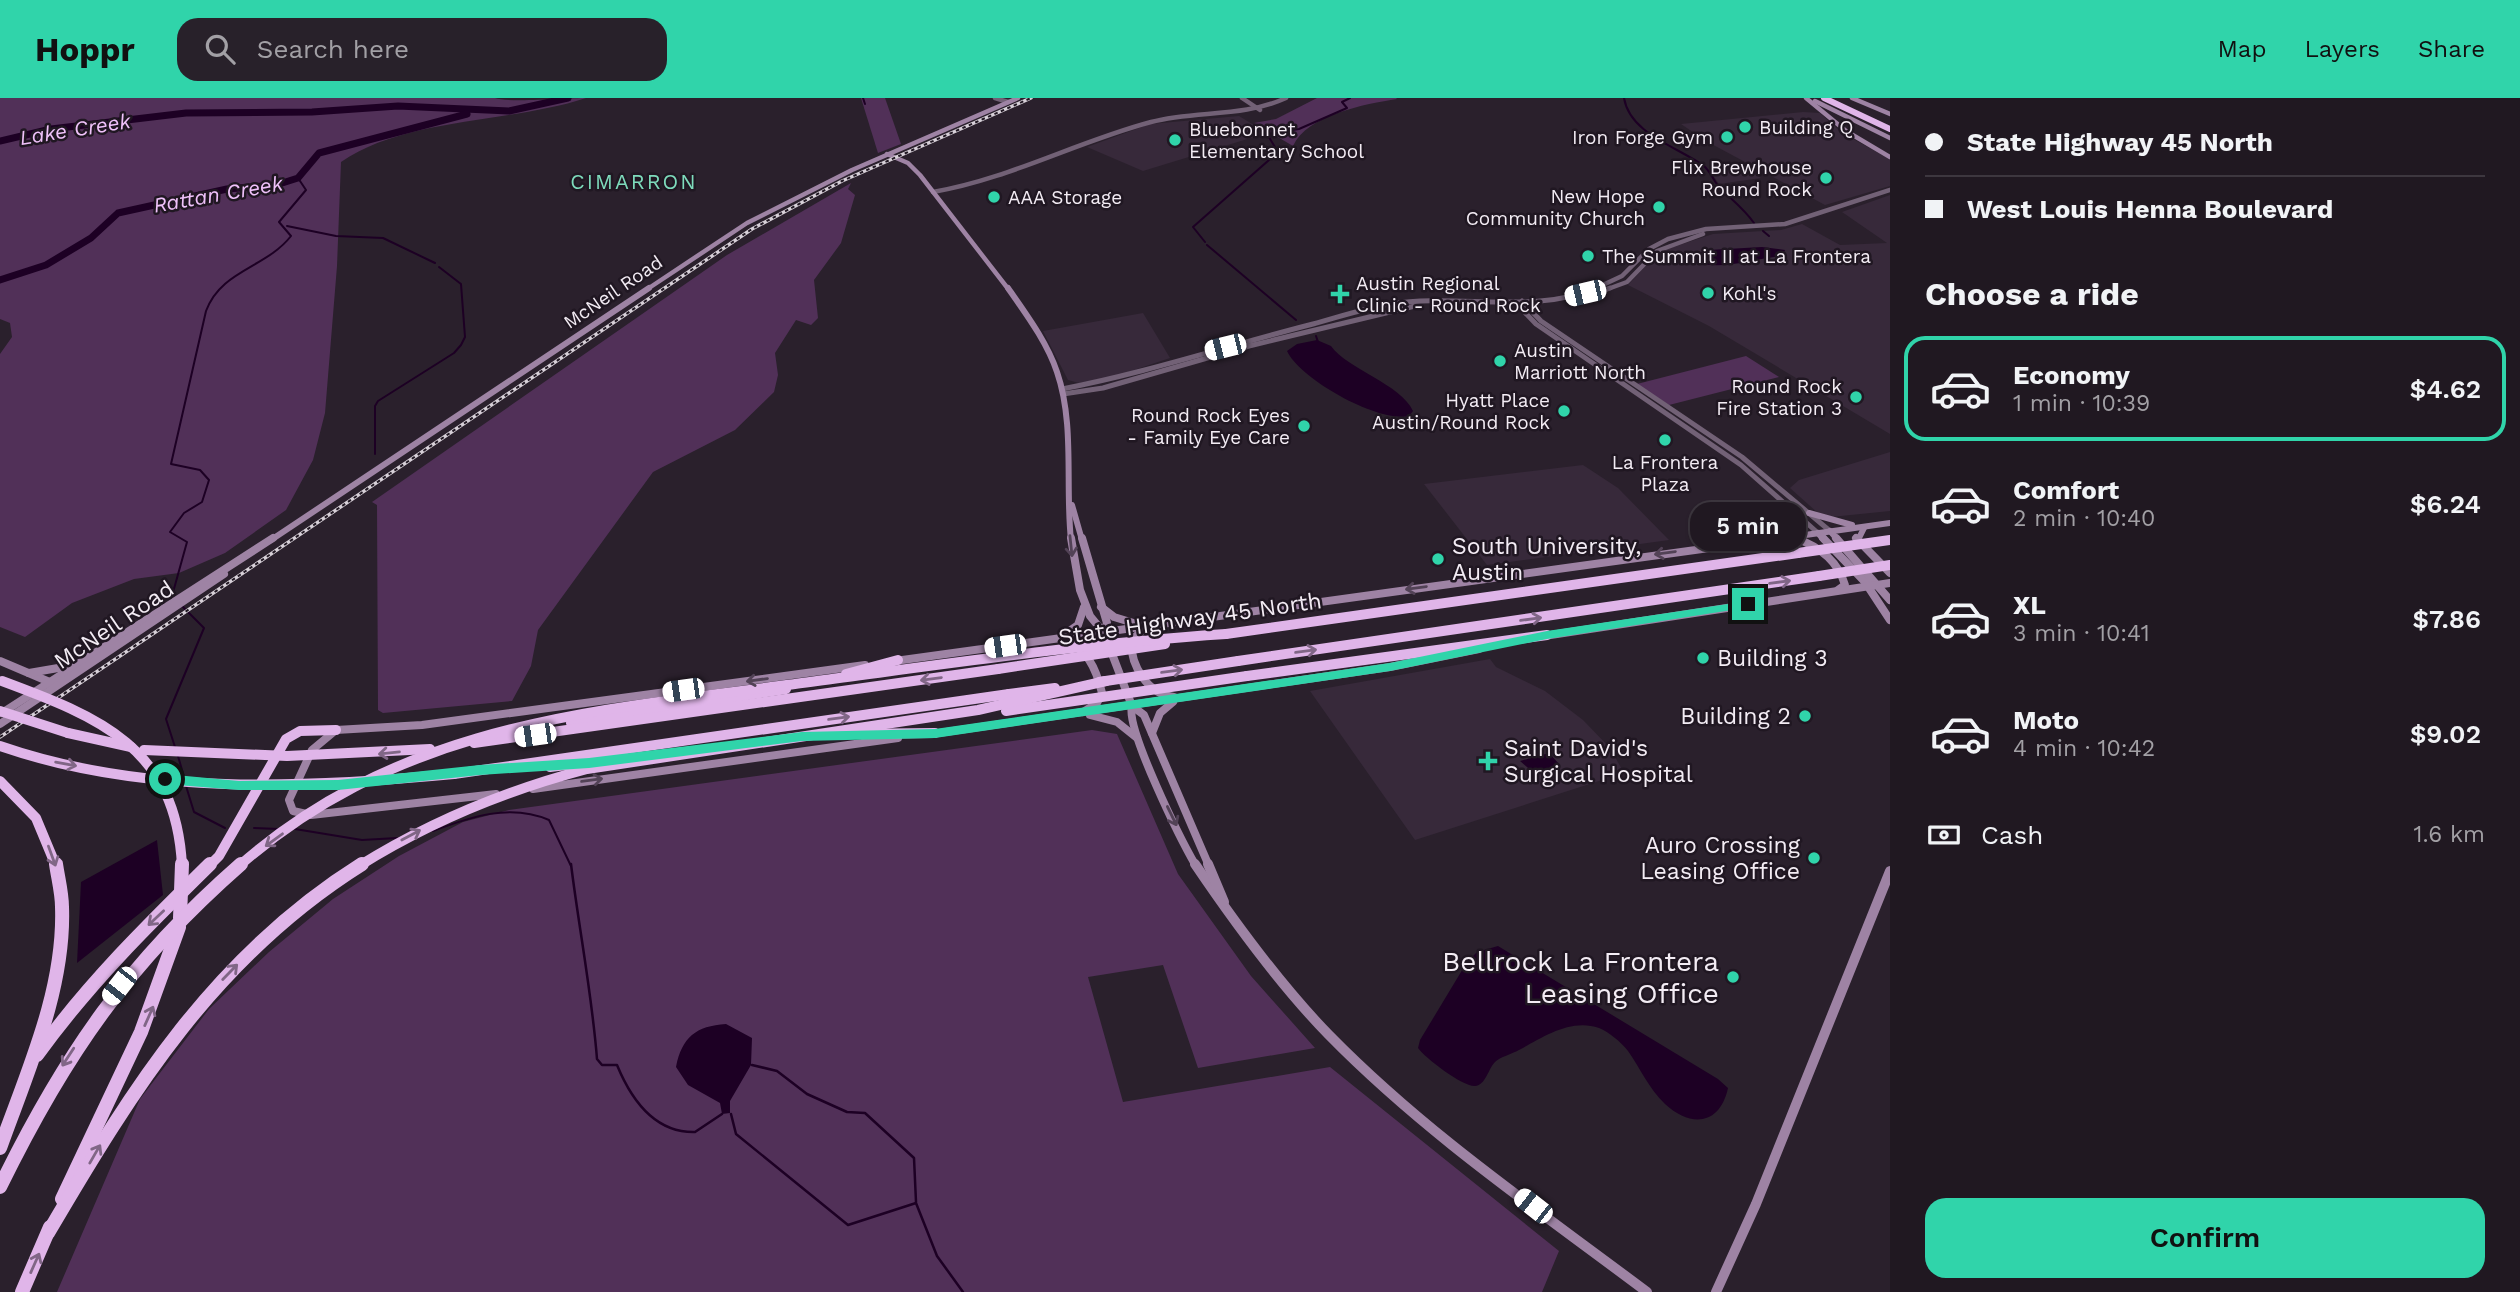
<!DOCTYPE html>
<meta charset="utf-8">
<style>
body{margin:0;font-family:"Work Sans",sans-serif;background:#28212a;color:#f1f3f6;height:100vh;display:flex;flex-direction:column;font-size:26px;white-space:nowrap}
*{box-sizing:border-box;margin:0}
p{font-size:23px;color:#a2a0a5}
.icon{flex:none;width:38px;height:38px;fill:none;stroke:currentColor;stroke-width:2;stroke-linecap:round;stroke-linejoin:round}
.map{position:relative;flex:1;overflow:hidden}
.drawer{display:flex;flex-direction:column;background:#201821;width:630px}
.drawer>*{flex:none}
.hud{display:grid;align-content:center;height:154px;padding:0 35px;background:#201821}
.end{position:absolute;width:32px;height:32px;margin:-16px;border:9px solid #30d4aa;background:#111;box-shadow:0 0 0 4px #111}
.from{border-radius:50%}
.bubble{position:absolute;height:49px;border-radius:21px;background:#201821;box-shadow:0 2px 5px #0004,0 0 0 2px #3d373f;font-size:23px;font-weight:600;line-height:49px;text-align:center}
.car{position:absolute;width:21px;height:42px;margin:-21px -10px;border-radius:9px;box-shadow:0 0 5px 2px #0007;background:linear-gradient(#fff 24%,#345 0 40%,#fff 0 76%,#345 0 86%,#fff 0)}
.hud b{display:flex;align-items:center;gap:24px;height:66px;font-size:26px}
.hud b+b{border-top:2px solid #3d373f}
.hud i{width:18px;height:18px;background:#f1f3f6}
ul{padding:0;list-style:none}
li{display:flex;align-items:center;gap:21px;height:105px;margin:0 14px 10px;padding:0 21px;border:4px solid transparent;border-radius:21px}
li div{flex:1}
li b{display:block;font-size:26px}
li em{font-style:normal;font-weight:600}
li.selected{border-color:#30d4aa}
li>.icon{width:63px;height:63px;stroke-width:1.5}
h2{padding:0 35px;font-size:32px;line-height:84px}
.pay{display:flex;align-items:center;gap:18px;height:77px;padding:0 35px;font-size:26px}
.pay p{margin-inline-start:auto}
.action{display:flex;gap:14px;margin-top:auto;padding:14px 35px}
.action a{flex:1;height:80px;border-radius:21px;background:#30d4aa;color:#111;font-size:28px;font-weight:600;line-height:80px;text-align:center}
header{display:flex;align-items:center;gap:42px;box-sizing:border-box;height:98px;padding:0 35px;background:#30d4aa;color:#111}
header strong{font-size:33px}
nav{display:flex;gap:38px;margin-inline-start:auto;font-size:24px}
.search{width:490px;height:63px;background:#28212a;display:flex;align-items:center;gap:18px;box-sizing:border-box;padding:0 24px;border-radius:21px;color:#a2a0a5;font-size:26px}
main{display:flex;flex:1;min-height:0}
.map>svg:first-child{display:block}
</style>
<header>
<strong>Hoppr</strong>
<div class="search"><svg class="icon" aria-label="search" viewBox="0 0 24 24"><circle cx="10" cy="10" r="6"/><path d="M15 15l6 6"/></svg>Search here</div>
<nav><a>Map</a><a>Layers</a><a>Share</a></nav>
</header>
<main>
<div class="map">
<svg width="1890" height="1194" viewBox="0 0 1890 1194">
<rect width="100%" height="100%" fill="#2a202c"/>
<!-- built -->
<g fill="#37293a">
<polygon points="1803,14 1820,15 1842,35 1890,61 1890,88 1825,107 1706,43 1681,26"/>
<polygon points="1239,18 1267,35 1143,73 1087,49 1150,26"/>
<polygon points="1743,69 1761,80 1719,86 1711,74"/>
<polygon points="1890,97 1890,336 1709,228 1628,187 1652,161 1667,151 1713,136 1781,132 1802,126 1840,147 1887,145 1842,114"/>
<polygon points="1143,215 1170,260 1116,278 1079,285 1068,282 1043,233"/>
<polygon points="1890,354 1890,413 1831,419 1818,415 1790,390 1799,382"/>
<polygon points="1583,367 1618,390 1669,442 1487,467 1424,386"/>
<polygon points="1490,561 1496,569 1545,593 1583,622 1610,650 1624,675 1415,742 1310,593"/>
</g>
<!-- green -->
<g fill="#513058">
<path d="M0 0H495C507 5 568 0 586 0 511 25 406 19 341 64L337 168 325 315 313 362 286 412 225 455 179 475 134 481 72 505 25 539 0 529V256L12 239 10 225 0 221Z"/>
<polygon points="861,0 885,0 901,46 878,55"/>
<path d="M1317 0H1396L1397 1C1365 6 1307 17 1293 48L1254 25 1276 21Z"/>
<polygon points="851,85 848,91 855,97 841,145 814,182 818,220 811,227 796,222 775,255 778,277 774,294 735,332 653,374 538,532 531,568 512,603 383,615 378,612 377,407 372,404 727,157"/>
<polygon points="1746,258 1779,279 1669,307 1637,286"/>
<polygon points="1092,632 1117,636 1178,776 1251,878 1315,950 1198,970 1163,867 1088,879 1123,1004 1330,969 1559,1153 1542,1194 57,1194 140,1001 209,911 269,854 333,801 399,758 463,724 509,712"/>
</g>
<!-- water -->
<g fill="#1d0024">
<path d="M1762 149 1785 152 1782 158C1752 160 1722 174 1692 163V157L1709 152Z"/>
<path d="M1317 242 1331 248C1347 271 1401 286 1413 313L1409 318C1378 325 1300 281 1287 253L1297 246Z"/>
<polygon points="1549,655 1560,667 1534,675 1520,663"/>
<polygon points="157,742 163,797 77,865 81,784"/>
<path d="M1498 848 1718 981 1728 990C1720 1027 1691 1030 1665 1006 1649 991 1640 970 1628 953 1621 944 1609 934 1599 930 1570 920 1542 940 1519 952 1512 956 1500 959 1495 964 1488 971 1486 987 1475 988 1463 989 1425 960 1418 950L1420 942 1467 864 1477 854Z"/>
<path d="M726 926 752 940 751 967 730 1003V1015L722 1016 720 1005 688 987 676 969C682 939 696 928 726 926Z"/>
</g>
<g fill="none" stroke-linecap="round" stroke-linejoin="round">
<!-- stream-far1 -->
<g stroke="#1d0024" stroke-width="2">
<polyline points="863,0 865,6"/>
<path d="M1624 0C1630 36 1678 49 1704 68 1711 74 1714 84 1720 90 1732 102 1744 111 1754 125"/>
<polyline points="287,128 336,138 383,140 435,165"/>
<polyline points="1763,133 1769,138"/>
<polyline points="1205,144 1193,129 1278,54 1267,36 1299,31 1347,10 1342,4 1350,0"/>
<polyline points="1207,147 1296,222"/>
<polyline points="1316,238 1318,244"/>
<polyline points="375,356 375,308 378,303 454,255 461,247 465,239 461,186 439,169"/>
<path d="M172 498 187 444 170 434 184 415 202 404 209 382 200 372 171 366 206 213C221 172 266 170 291 138L279 124 306 92 298 80"/>
<polyline points="175,649 166,621 204,530 182,508"/>
<polyline points="178,658 184,679"/>
<polyline points="186,688 194,714 225,730"/>
<polyline points="254,730 279,731"/>
<polyline points="295,731 362,742 397,740"/>
<path d="M433 733C470 719 510 705 549 722L571 768"/>
</g>
<!-- stream -->
<g stroke="#1d0024" stroke-width="2.5">
<path d="M571 766C579 831 592 896 597 961L602 967H617C631 1001 655 1035 695 1034L722 1016"/>
<polyline points="752,967 777,973 807,996 847,1014 865,1015 914,1060 916,1104"/>
<polyline points="731,1016 736,1036 848,1127 916,1105 937,1158 963,1194"/>
</g>
<!-- river -->
<g stroke="#1d0024" stroke-width="7">
<polyline points="0,43 51,31 186,15 312,14 398,8 509,13 568,0"/>
<polyline points="0,182 46,167 91,140 118,115 227,91 276,87 298,80 319,55 467,16"/>
</g>
<!-- tertiary-far1 -->
<g stroke="#726176" stroke-width="4.5">
<polyline points="995,0 1008,4"/>
<polyline points="1242,0 1260,12"/>
<path d="M933 94C1009 81 1076 44 1151 24 1196 12 1242 20 1286 0"/>
<polyline points="1592,192 1622,178 1649,151 1668,141 1706,131 1785,126 1890,92"/>
<polyline points="1605,192 1627,184 1657,153 1703,136"/>
</g>
<!-- tertiary -->
<g stroke="#726176" stroke-width="5">
<polyline points="1580,201 1610,190"/>
<polyline points="1522,203 1541,223 1742,359 1830,433"/>
<polyline points="1515,204 1536,226 1741,367 1818,435"/>
<path d="M1062 291C1146 275 1230 247 1313 226 1339 219 1365 210 1391 206 1455 195 1537 217 1595 190"/>
<polyline points="1063,296 1103,290 1249,248 1415,208"/>
</g>
<!-- secondary-far3 -->
<g stroke="#9e83a4" stroke-width="4.5">
<polyline points="1806,0 1846,33 1890,59"/>
<polyline points="1852,0 1890,16"/>
<polyline points="1815,3 1890,40"/>
<polyline points="887,56 908,65 920,77 1009,192"/>
<polyline points="646,192 747,125 852,72 1018,0"/>
</g>
<!-- secondary-far2 -->
<g stroke="#9e83a4" stroke-width="6">
<path d="M1008 190C1026 216 1047 244 1057 274 1075 326 1065 388 1071 442"/>
<polyline points="1072,407 1082,442"/>
<polyline points="1809,415 1852,427"/>
<polyline points="1830,433 1838,442"/>
<polyline points="1818,435 1824,442"/>
<polyline points="1793,437 1800,433 1802,420"/>
<polyline points="1795,440 1800,442"/>
<polyline points="271,442 649,190"/>
<polyline points="1770,442 1890,425"/>
<polyline points="1858,442 1864,430"/>
</g>
<!-- secondary-far1 -->
<g stroke="#9e83a4" stroke-width="8">
<polyline points="1071,440 1080,492 1090,518 1104,535 1132,608 1144,617 1209,768"/>
<polyline points="1082,440 1107,525 1104,535"/>
<path d="M1795 440C1818 448 1838 463 1845 487L1838 492"/>
<polyline points="1823,440 1865,484 1890,522"/>
<polyline points="1836,440 1890,502"/>
<polyline points="1856,440 1890,475"/>
<polyline points="1101,509 1114,519 1140,527"/>
<path d="M1146 529 1131 543C1131 569 1148 596 1174 599"/>
<polyline points="1062,538 1078,527 1084,509"/>
<polyline points="1544,538 1890,485"/>
<path d="M1062 541C1087 550 1096 570 1102 595L1097 605 1083 614"/>
<polyline points="0,563 52,585"/>
<polyline points="895,563 1782,440"/>
<polyline points="29,575 64,569"/>
<path d="M1132 608C1125 630 1182 744 1196 768"/>
<polyline points="2,615 273,440"/>
<polyline points="1090,617 1117,624 1137,640"/>
<polyline points="0,626 224,476"/>
<polyline points="1152,635 1160,615 1173,604"/>
<polyline points="932,636 1390,569 1479,551"/>
<polyline points="533,691 898,640"/>
<polyline points="496,696 311,717 293,713 289,702 312,652 336,632 422,627 865,567"/>
</g>
<!-- secondary -->
<g stroke="#9e83a4" stroke-width="10">
<path d="M1195 766C1235 825 1280 887 1329 937 1425 1035 1538 1112 1647 1194"/>
<polyline points="1208,766 1224,804"/>
<polyline points="1716,1194 1756,1106 1890,773"/>
</g>
<!-- motorway-far2 -->
<polyline stroke="#e0b5e9" stroke-width="6" points="1824,0 1890,31"/>
<!-- motorway-far1 -->
<g stroke="#e0b5e9" stroke-width="10">
<polyline points="1226,536 1798,455"/>
<polyline points="1238,563 1819,478"/>
<polyline points="846,576 898,562"/>
<polyline points="1247,578 1547,537"/>
<polyline points="571,625 786,591"/>
<polyline points="68,635 131,649"/>
<polyline points="845,636 935,635"/>
<polyline points="474,645 998,571"/>
<polyline points="550,669 624,660"/>
<polyline points="454,676 1009,596"/>
<polyline points="209,768 219,758 286,641 300,633 336,632"/>
</g>
<!-- motorway -->
<g stroke="#e0b5e9" stroke-width="14">
<path d="M37 957C88 886 148 827 210 766"/>
<polyline points="62,1101 141,934 179,829"/>
<polyline points="22,1194 50,1129"/>
</g>
<defs>
<polyline id="rail" points="0,639 752,131 842,83 1031,0"/>
</defs>
<!-- rail casing -->
<use href="#rail" stroke="#d7d0d8" stroke-width="3.5"/>
<!-- rail -->
<use href="#rail" stroke="#201722" stroke-width="2" stroke-dasharray="3.5" stroke-linecap="butt"/>
<!-- motorway-bridge-far1 -->
<g stroke="#e0b5e9" stroke-width="10">
<polyline points="1798,455 1890,442"/>
<polyline points="1819,478 1890,467"/>
<polyline points="998,571 1165,546"/>
<path d="M2 583C99 619 176 649 182 768"/>
<polyline points="1099,584 1238,563"/>
<polyline points="1009,596 1055,590"/>
<polyline points="0,613 68,635"/>
<polyline points="1006,613 1247,578"/>
<path d="M0 648C144 698 305 690 454 676"/>
<polyline points="144,652 287,658 430,651"/>
<polyline points="0,683 36,720 56,768"/>
<path d="M239 768C407 620 607 612 817 583 953 565 1089 545 1226 536"/>
<path d="M359 768C431 723 504 693 587 671L978 612 1106 583"/>
</g>
<!-- motorway-bridge -->
<g stroke="#e0b5e9" stroke-width="14">
<polyline points="180,820 182,766"/>
<path d="M0 1050C27 974 65 892 62 809 62 795 58 780 56 766"/>
<path d="M0 1089C65 956 128 865 241 766"/>
<path d="M48 1135C133 990 215 858 362 766"/>
</g>
</g>
<!-- one-way arrows -->
<defs><path id="oneway-shaft" d="M-6 0H5M1.5-3L5.5 0L1.5 3" fill="none" stroke-width="1.6" stroke-linecap="round" stroke-linejoin="round" transform="scale(1.75)"/></defs>
<g stroke="#524256">
<use href="#oneway-shaft" transform="translate(1071 448) rotate(84)"/>
<use href="#oneway-shaft" transform="translate(1665 455) rotate(172)"/>
<use href="#oneway-shaft" transform="translate(1416 490) rotate(172)"/>
<use href="#oneway-shaft" transform="translate(757 582) rotate(172)"/>
<use href="#oneway-shaft" transform="translate(592 682) rotate(-8)"/>
<use href="#oneway-shaft" transform="translate(1172 718) rotate(64)"/>
</g>
<g stroke="#806686">
<use href="#oneway-shaft" transform="translate(1780 484) rotate(-8)"/>
<use href="#oneway-shaft" transform="translate(1531 521) rotate(-8)"/>
<use href="#oneway-shaft" transform="translate(1306 553) rotate(-8)"/>
<use href="#oneway-shaft" transform="translate(1172 573) rotate(-8)"/>
<use href="#oneway-shaft" transform="translate(931 581) rotate(172)"/>
<use href="#oneway-shaft" transform="translate(839 620) rotate(-8)"/>
<use href="#oneway-shaft" transform="translate(389 655) rotate(174)"/>
<use href="#oneway-shaft" transform="translate(66 666) rotate(10)"/>
<use href="#oneway-shaft" transform="translate(411 737) rotate(-28)"/>
<use href="#oneway-shaft" transform="translate(274 742) rotate(144)"/>
<use href="#oneway-shaft" transform="translate(52 758) rotate(70)"/>
<use href="#oneway-shaft" transform="translate(156 820) rotate(137)"/>
<use href="#oneway-shaft" transform="translate(230 874) rotate(-46)"/>
<use href="#oneway-shaft" transform="translate(149 918) rotate(-66)"/>
<use href="#oneway-shaft" transform="translate(68 959) rotate(123)"/>
<use href="#oneway-shaft" transform="translate(95 1056) rotate(-60)"/>
<use href="#oneway-shaft" transform="translate(35 1165) rotate(-66)"/>
</g>
<!-- route -->
<polygon fill="#30d4aa" points="1748,503 1753,506 1751,509 1547,541 1390,573 935,640 802,643 589,670 480,677 338,692 239,692 165,686 159,681 165,676 239,683 338,682 480,667 589,660 802,634 935,631 1390,565 1547,533"/>
<!-- markers -->
<g fill="#30d4aa" stroke="#201722" stroke-width="2.5">
<circle cx="1745" cy="29" r="7"/>
<circle cx="1727" cy="39" r="7"/>
<circle cx="1175" cy="42" r="7"/>
<circle cx="1826" cy="80" r="7"/>
<circle cx="994" cy="99" r="7"/>
<circle cx="1659" cy="109" r="7"/>
<circle cx="1588" cy="158" r="7"/>
<circle cx="1708" cy="195" r="7"/>
<path d="M1336.5 185.5h7v7h7v7h-7v7h-7v-7h-7v-7h7z"/>
<circle cx="1500" cy="263" r="7"/>
<circle cx="1856" cy="299" r="7"/>
<circle cx="1564" cy="313" r="7"/>
<circle cx="1304" cy="328" r="7"/>
<circle cx="1665" cy="342" r="7"/>
<circle cx="1438" cy="461" r="7"/>
<circle cx="1703" cy="560" r="7"/>
<circle cx="1805" cy="618" r="7"/>
<path d="M1484.5 652.5h7v7h7v7h-7v7h-7v-7h-7v-7h7z"/>
<circle cx="1814" cy="760" r="7"/>
<circle cx="1733" cy="879" r="7"/>
</g>
<g text-anchor="middle" dominant-baseline="central" stroke-width="5" stroke-linejoin="round" paint-order="stroke">
<!-- far-poi labels -->
<g font-size="19" fill="#f3ecf4" stroke="#201722" text-anchor="start">
<text x="1759" y="29">Building Q</text>
<text x="1189" y="31">Bluebonnet<tspan x="1189" dy="22">Elementary School</tspan></text>
<text x="1713" y="39" text-anchor="end">Iron Forge Gym</text>
<text x="1812" y="69" text-anchor="end">Flix Brewhouse<tspan x="1812" dy="22">Round Rock</tspan></text>
<text x="1645" y="98" text-anchor="end">New Hope<tspan x="1645" dy="22">Community Church</tspan></text>
<text x="1008" y="99">AAA Storage</text>
<text x="1602" y="158">The Summit II at La Frontera</text>
<text x="1356" y="185">Austin Regional<tspan x="1356" dy="22">Clinic - Round Rock</tspan></text>
<text x="1722" y="195">Kohl's</text>
<text x="1514" y="252">Austin<tspan x="1514" dy="22">Marriott North</tspan></text>
<text x="1842" y="288" text-anchor="end">Round Rock<tspan x="1842" dy="22">Fire Station 3</tspan></text>
<text x="1550" y="302" text-anchor="end">Hyatt Place<tspan x="1550" dy="22">Austin/Round Rock</tspan></text>
<text x="1290" y="317" text-anchor="end">Round Rock Eyes<tspan x="1290" dy="22">- Family Eye Care</tspan></text>
<text x="1665" y="364" text-anchor="middle">La Frontera<tspan x="1665" dy="22">Plaza</tspan></text>
</g>
<!-- far-street labels -->
<g font-size="19" fill="#f3ecf4" stroke="#201722">
<text transform="translate(613 194) rotate(-34)">McNeil Road</text>
</g>
<!-- far-water labels -->
<g font-size="21" font-style="italic" fill="#f0c2fb" stroke="#201722">
<text transform="translate(75 31) rotate(-9)">Lake Creek</text>
<text transform="translate(218 96) rotate(-10)">Rattan Creek</text>
</g>
<!-- far-neighbourhood labels -->
<g font-size="21" letter-spacing="2" fill="#7edbbc" stroke="#201722">
<text x="634" y="83">CIMARRON</text>
</g>
<!-- poi labels -->
<g font-size="23" fill="#f3ecf4" stroke="#201722" text-anchor="start">
<text x="1452" y="448">South University,<tspan x="1452" dy="26">Austin</tspan></text>
<text x="1717" y="560">Building 3</text>
<text x="1791" y="618" text-anchor="end">Building 2</text>
<text x="1504" y="650">Saint David's<tspan x="1504" dy="26">Surgical Hospital</tspan></text>
<text x="1800" y="747" text-anchor="end">Auro Crossing<tspan x="1800" dy="26">Leasing Office</tspan></text>
</g>
<!-- street labels -->
<g font-size="23" fill="#f3ecf4" stroke="#201722">
<text transform="translate(1190 521) rotate(-8)">State Highway 45 North</text>
<text transform="translate(114 527) rotate(-34)">McNeil Road</text>
</g>
<!-- near-poi labels -->
<g font-size="28" fill="#f3ecf4" stroke="#201722" text-anchor="end">
<text x="1719" y="863">Bellrock La Frontera<tspan x="1719" dy="32">Leasing Office</tspan></text>
</g>
</g>
</svg>
<i class="end from" style="left:165px;top:681px"></i>
<i class="end" style="left:1748px;top:506px"></i>
<div class="bubble" style="left:1690px;top:404px;width:116px">5 min</div>
<i class="car" style="left:1585px;top:195px;rotate:257deg"></i>
<i class="car" style="left:1225px;top:249px;rotate:256deg"></i>
<i class="car" style="left:1005px;top:548px;rotate:262deg"></i>
<i class="car" style="left:683px;top:592px;rotate:262deg"></i>
<i class="car" style="left:535px;top:637px;rotate:262deg"></i>
<i class="car" style="left:119px;top:888px;rotate:218deg"></i>
<i class="car" style="left:1533px;top:1108px;rotate:308deg"></i>
</div>
<section class="drawer">
<div class="hud">
<b><i class="from"></i>State Highway 45 North</b>
<b><i></i>West Louis Henna Boulevard</b>
</div>
<h2>Choose a ride</h2>
<ul>
<li class="selected"><svg class="icon" aria-label="car" viewBox="0 0 24 24"><path d="M5 17H2v-5l4-1 3-4h7l3 4 3 1v5h-3M9 17h6M6 11h13"/><circle cx="7" cy="17" r="2"/><circle cx="17" cy="17" r="2"/></svg><div><b>Economy</b><p>1 min · 10:39</p></div><em>$4.62</em></li>
<li><svg class="icon" aria-label="car" viewBox="0 0 24 24"><path d="M5 17H2v-5l4-1 3-4h7l3 4 3 1v5h-3M9 17h6M6 11h13"/><circle cx="7" cy="17" r="2"/><circle cx="17" cy="17" r="2"/></svg><div><b>Comfort</b><p>2 min · 10:40</p></div><em>$6.24</em></li>
<li><svg class="icon" aria-label="car" viewBox="0 0 24 24"><path d="M5 17H2v-5l4-1 3-4h7l3 4 3 1v5h-3M9 17h6M6 11h13"/><circle cx="7" cy="17" r="2"/><circle cx="17" cy="17" r="2"/></svg><div><b>XL</b><p>3 min · 10:41</p></div><em>$7.86</em></li>
<li><svg class="icon" aria-label="car" viewBox="0 0 24 24"><path d="M5 17H2v-5l4-1 3-4h7l3 4 3 1v5h-3M9 17h6M6 11h13"/><circle cx="7" cy="17" r="2"/><circle cx="17" cy="17" r="2"/></svg><div><b>Moto</b><p>4 min · 10:42</p></div><em>$9.02</em></li>
</ul>
<div class="pay"><svg class="icon" aria-label="cash" viewBox="0 0 24 24"><path d="M3 7h18v10H3z"/><circle cx="12" cy="12" r="2"/></svg>Cash<p>1.6 km</p></div>
<div class="action"><a>Confirm</a></div>
</section>
</main>
